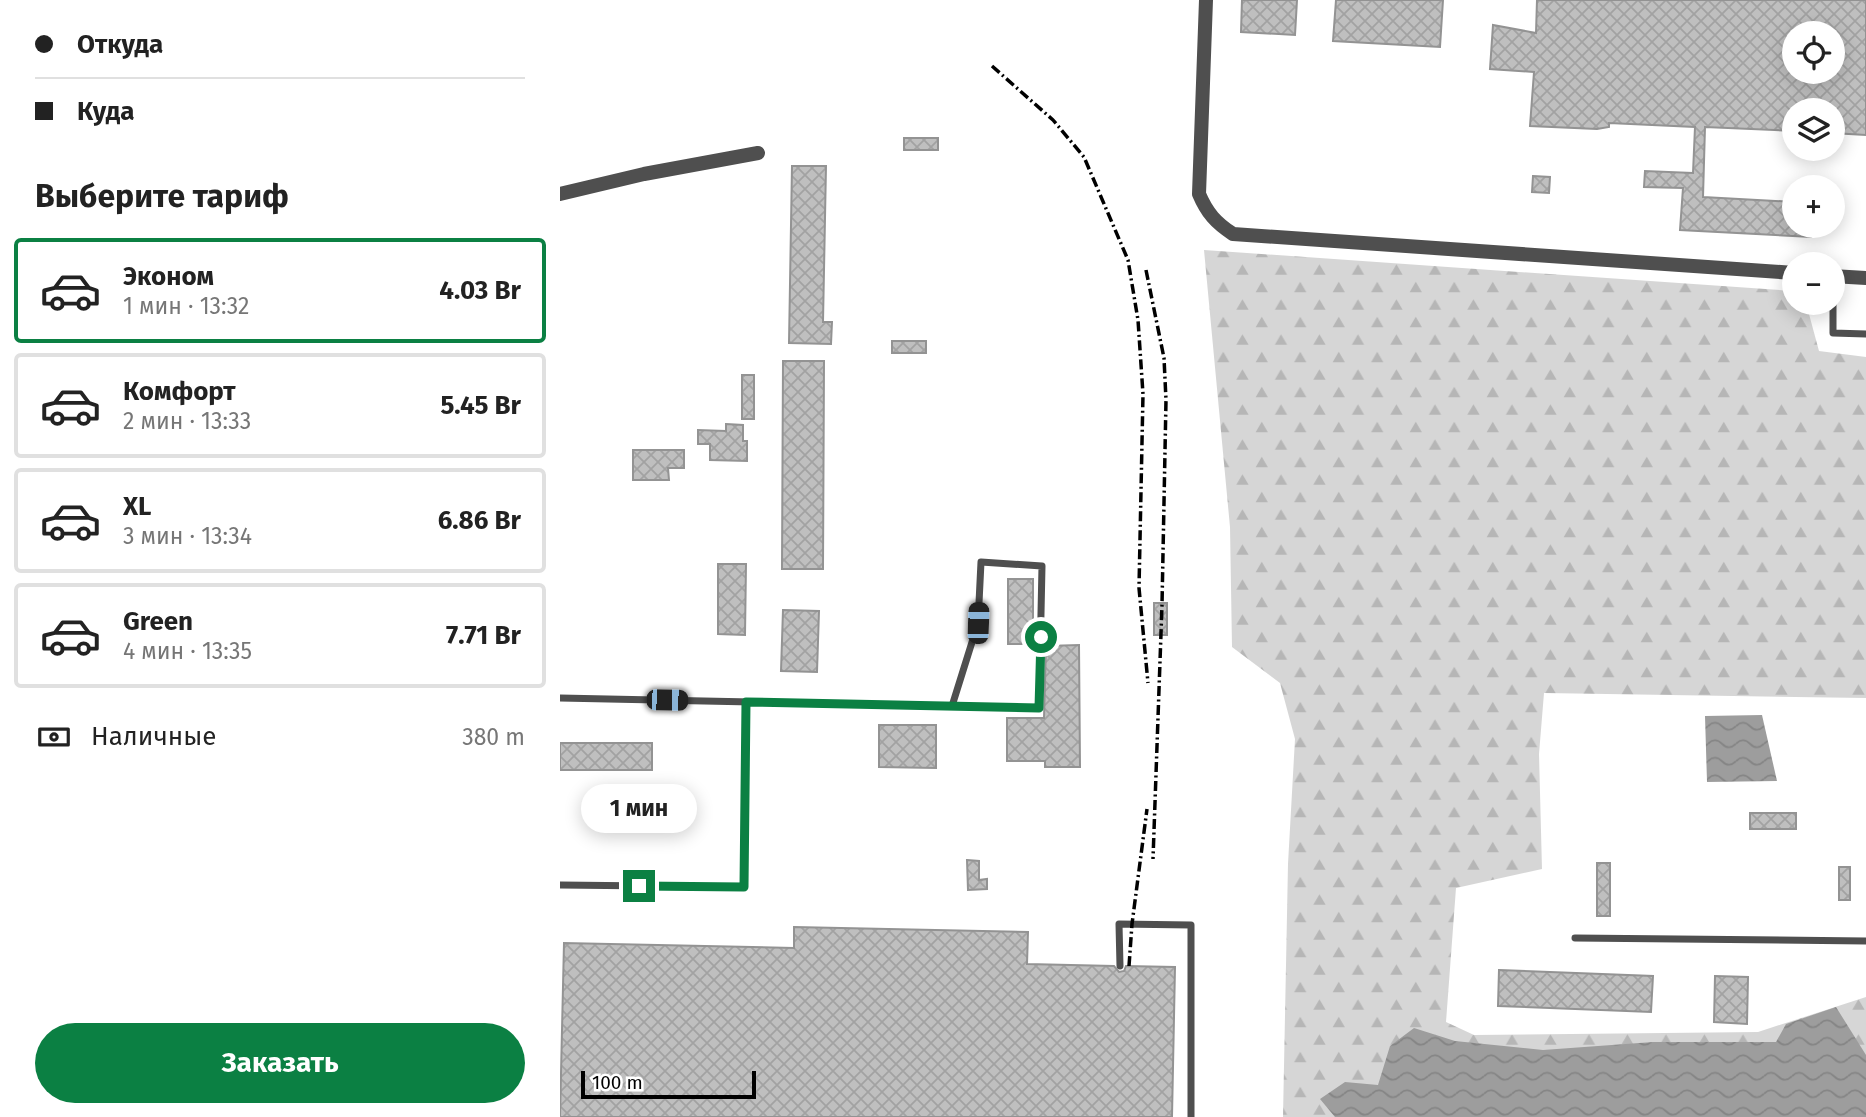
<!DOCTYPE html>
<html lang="ru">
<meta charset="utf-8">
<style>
body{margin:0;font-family:"Fira Sans",sans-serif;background:#f6f6f6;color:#222;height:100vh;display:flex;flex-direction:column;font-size:26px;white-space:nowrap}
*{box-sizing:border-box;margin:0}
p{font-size:23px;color:#767676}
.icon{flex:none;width:38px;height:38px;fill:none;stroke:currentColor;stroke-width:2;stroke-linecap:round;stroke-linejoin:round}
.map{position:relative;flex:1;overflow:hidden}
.drawer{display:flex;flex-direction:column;background:#fff;width:560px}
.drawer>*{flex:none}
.hud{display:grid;align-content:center;height:154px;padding:0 35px;background:#fff}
.controls{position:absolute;left:1222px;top:21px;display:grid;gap:14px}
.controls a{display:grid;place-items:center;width:63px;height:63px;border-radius:50%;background:#fff;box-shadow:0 4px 18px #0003;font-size:35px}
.scale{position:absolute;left:21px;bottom:18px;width:175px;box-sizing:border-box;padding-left:7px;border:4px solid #000;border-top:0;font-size:19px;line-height:24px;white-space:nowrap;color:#000;-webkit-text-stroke:5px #fff;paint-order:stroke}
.end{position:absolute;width:32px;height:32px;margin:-16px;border:9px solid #0b8043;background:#fff;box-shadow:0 0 0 4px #fff}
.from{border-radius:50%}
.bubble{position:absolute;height:49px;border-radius:24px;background:#fff;box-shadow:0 4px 18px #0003;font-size:23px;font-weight:700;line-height:49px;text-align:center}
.car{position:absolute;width:21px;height:42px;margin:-21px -10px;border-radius:9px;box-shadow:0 0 5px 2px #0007;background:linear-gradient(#222 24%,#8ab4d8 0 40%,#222 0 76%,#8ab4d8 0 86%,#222 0)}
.hud b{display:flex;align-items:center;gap:24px;height:66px;font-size:26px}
.hud b+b{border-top:2px solid #e0e0e0}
.hud i{width:18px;height:18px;background:#222}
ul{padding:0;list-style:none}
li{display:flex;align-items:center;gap:21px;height:105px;margin:0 14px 10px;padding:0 21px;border:4px solid #e0e0e0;border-radius:7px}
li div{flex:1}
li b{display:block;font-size:26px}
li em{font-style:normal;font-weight:700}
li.active{border-color:#0b8043}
li>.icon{width:63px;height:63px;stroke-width:1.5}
h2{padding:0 35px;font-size:32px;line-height:84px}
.pay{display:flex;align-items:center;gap:18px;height:77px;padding:0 35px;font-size:26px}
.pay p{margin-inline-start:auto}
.cta{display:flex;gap:14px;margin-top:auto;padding:14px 35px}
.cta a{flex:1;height:80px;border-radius:42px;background:#0b8043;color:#fff;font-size:28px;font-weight:700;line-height:80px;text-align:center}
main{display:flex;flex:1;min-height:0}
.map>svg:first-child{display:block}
</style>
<main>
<section class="drawer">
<div class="hud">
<b><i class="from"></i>Откуда</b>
<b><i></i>Куда</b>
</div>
<h2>Выберите тариф</h2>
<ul>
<li class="active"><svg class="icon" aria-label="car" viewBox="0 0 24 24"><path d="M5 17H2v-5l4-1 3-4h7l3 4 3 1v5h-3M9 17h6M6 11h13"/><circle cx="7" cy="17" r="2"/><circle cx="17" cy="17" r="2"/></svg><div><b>Эконом</b><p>1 мин · 13:32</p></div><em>4.03 Br</em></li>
<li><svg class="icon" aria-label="car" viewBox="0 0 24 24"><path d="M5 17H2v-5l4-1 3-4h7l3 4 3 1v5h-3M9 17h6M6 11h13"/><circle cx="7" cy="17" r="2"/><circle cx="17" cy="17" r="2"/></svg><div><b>Комфорт</b><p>2 мин · 13:33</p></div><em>5.45 Br</em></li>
<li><svg class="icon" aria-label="car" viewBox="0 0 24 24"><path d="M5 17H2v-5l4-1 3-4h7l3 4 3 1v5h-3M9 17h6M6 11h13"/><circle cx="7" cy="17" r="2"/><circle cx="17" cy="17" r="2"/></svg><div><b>XL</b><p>3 мин · 13:34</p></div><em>6.86 Br</em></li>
<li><svg class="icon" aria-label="car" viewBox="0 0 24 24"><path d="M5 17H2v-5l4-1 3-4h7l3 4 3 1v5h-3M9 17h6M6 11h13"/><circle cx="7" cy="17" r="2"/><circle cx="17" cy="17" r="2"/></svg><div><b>Green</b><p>4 мин · 13:35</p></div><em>7.71 Br</em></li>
</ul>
<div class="pay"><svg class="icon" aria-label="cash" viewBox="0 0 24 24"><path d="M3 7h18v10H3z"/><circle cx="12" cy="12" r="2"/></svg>Наличные<p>380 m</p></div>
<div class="cta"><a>Заказать</a></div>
</section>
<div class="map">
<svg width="1306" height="1117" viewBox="0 0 1306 1117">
<defs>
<pattern id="forest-firs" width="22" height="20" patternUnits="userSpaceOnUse" patternTransform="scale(1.75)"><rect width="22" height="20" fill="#d6d6d6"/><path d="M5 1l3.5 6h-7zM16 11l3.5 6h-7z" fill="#b6b6b6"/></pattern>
<pattern id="water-waves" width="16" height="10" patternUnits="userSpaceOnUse" patternTransform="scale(1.75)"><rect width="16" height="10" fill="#9d9d9d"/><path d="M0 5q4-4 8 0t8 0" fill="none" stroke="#858585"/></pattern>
<pattern id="building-cross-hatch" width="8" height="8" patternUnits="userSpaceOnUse" patternTransform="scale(1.75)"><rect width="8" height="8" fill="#bfbfbf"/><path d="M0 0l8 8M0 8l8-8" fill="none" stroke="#a2a2a2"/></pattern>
</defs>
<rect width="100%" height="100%" fill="#fff"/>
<!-- forest -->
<polygon fill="url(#forest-firs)" points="644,250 1234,291 1234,303 1246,303 1259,351 1306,357 1306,698 984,693 979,754 982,869 896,888 886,1022 914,1035 1198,1032 1306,997 1306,1117 723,1117 728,864 735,739 720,683 672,647 670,527"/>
<!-- water -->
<g fill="url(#water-waves)">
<polygon points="1202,715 1217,781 1147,782 1145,716"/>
<polygon points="1276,1007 1306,1055 1306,1117 775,1117 760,1099 785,1082 818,1085 830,1046 854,1028 895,1041 983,1050 1093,1042 1216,1042 1226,1024"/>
</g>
<!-- building -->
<g fill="url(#building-cross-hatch)" stroke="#939393" stroke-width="2" fill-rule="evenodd">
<polygon points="682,0 737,0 735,35 681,32"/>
<polygon points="776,0 883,0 880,47 773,41"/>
<path d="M977 0H1306V135L1272 133V110H1234V131L1145 127 1143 197 1234 202V226H1251V237L1120 230 1123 188 1084 187 1085 171 1133 173 1135 127 1049 123V127L1037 129 970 126 974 72 930 69 933 25 976 33ZM1234 33H1272V72H1234Z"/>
<rect x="344" y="138" width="34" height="12"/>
<polygon points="232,166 266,166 263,322 272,322 271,344 229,343"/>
<polygon points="973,176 990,177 989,193 972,192"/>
<rect x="332" y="341" width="34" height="12"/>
<polygon points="223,361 264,361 263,569 222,569"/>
<rect x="182" y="375" width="12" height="44"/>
<polygon points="166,424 183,425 183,441 187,441 187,461 150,460 150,444 138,444 138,430 166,431"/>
<polygon points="73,450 124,450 124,468 108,468 109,480 73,480"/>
<polygon points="158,564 186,564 185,635 158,634"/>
<rect x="448" y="579" width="25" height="65"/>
<rect x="594" y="603" width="13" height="32"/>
<polygon points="223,610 259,611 257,672 221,671"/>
<polygon points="519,645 520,767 485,767 485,761 447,761 447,718 484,718 486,646"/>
<polygon points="319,725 376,725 376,768 319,767"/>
<rect x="0" y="743" width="92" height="27"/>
<rect x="1190" y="813" width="46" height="16"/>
<polygon points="407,860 419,861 419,880 427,879 427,889 408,890"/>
<rect x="1037" y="863" width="13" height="53"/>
<rect x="1279" y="867" width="11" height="33"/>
<polygon points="234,927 468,932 467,964 554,966 559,972 564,971 566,966 615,967 612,1117 0,1117 4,943 234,948"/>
<polygon points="939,970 1093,976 1091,1012 938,1006"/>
<polygon points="1155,976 1188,977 1187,1024 1154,1022"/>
</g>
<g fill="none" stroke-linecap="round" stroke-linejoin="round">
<!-- lane -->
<g stroke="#4f4f4f" stroke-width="7">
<polyline points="1273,276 1273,333 1306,334"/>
<polyline points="0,698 479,708 482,566 421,562 418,623 392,706"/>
<polyline points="0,885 184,887 186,702"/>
<polyline points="1015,938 1306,941"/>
<polyline points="560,966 559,924 631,925 631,1117"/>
</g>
<!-- street -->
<g stroke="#4f4f4f" stroke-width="14">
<path d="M646 0 639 194C647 213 656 223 673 234L1234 273"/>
<polyline points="0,194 84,174 198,153"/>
<polyline points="1272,276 1306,278"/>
</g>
<!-- rail -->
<g stroke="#000" stroke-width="3.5" stroke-dasharray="10 3.5 2 3.5" stroke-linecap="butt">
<polyline points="432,66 493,120 524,157 568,260 578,320 583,394 579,588 588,683"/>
<polyline points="586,270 604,358 606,400 602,605 593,859"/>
<polyline points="569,966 572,924 587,809"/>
</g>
</g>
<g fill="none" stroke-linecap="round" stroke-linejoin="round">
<!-- route -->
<polyline stroke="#0b8043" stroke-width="9" points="79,886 184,887 186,702 479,708 481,637"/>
</g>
</svg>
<div class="controls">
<a><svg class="icon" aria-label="locate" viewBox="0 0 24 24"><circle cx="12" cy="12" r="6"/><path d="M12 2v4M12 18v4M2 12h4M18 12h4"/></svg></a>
<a><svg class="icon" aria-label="layers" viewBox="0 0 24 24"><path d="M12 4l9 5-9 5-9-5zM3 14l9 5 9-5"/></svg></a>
<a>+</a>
<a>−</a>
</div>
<div class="scale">100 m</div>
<i class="end from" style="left:481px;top:637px"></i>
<i class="end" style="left:79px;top:886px"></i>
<div class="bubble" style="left:21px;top:784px;width:116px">1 мин</div>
<i class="car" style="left:418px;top:623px;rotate:2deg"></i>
<i class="car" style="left:107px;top:700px;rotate:91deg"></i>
</div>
</main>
